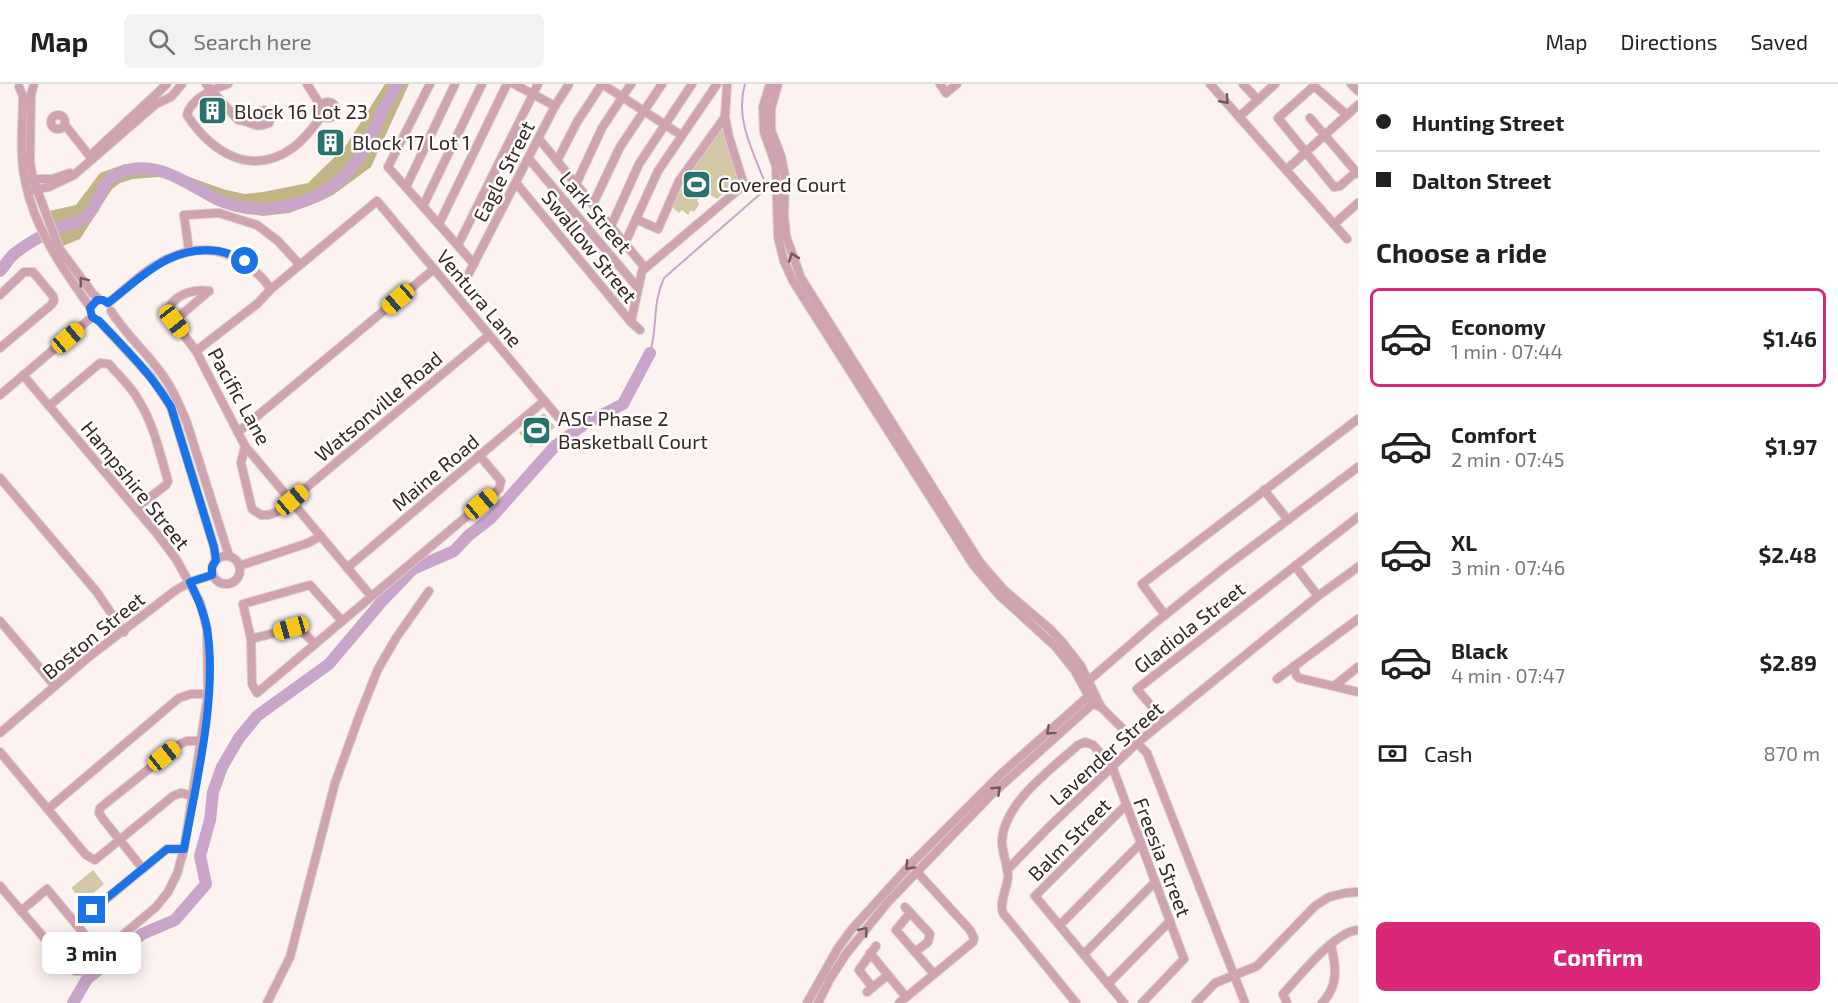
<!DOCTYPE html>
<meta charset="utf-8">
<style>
body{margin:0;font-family:"Exo 2",sans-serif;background:#f2f2f2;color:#222;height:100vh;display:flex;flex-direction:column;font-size:22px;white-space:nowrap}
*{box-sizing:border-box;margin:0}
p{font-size:20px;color:#767676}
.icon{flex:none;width:33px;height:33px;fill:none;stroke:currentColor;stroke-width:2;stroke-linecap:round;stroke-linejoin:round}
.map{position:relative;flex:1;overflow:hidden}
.sheet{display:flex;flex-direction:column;background:#fff;width:480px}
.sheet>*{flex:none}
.hud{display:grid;align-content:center;height:132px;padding:0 18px;background:#fff}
.end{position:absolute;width:27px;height:27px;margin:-14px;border:8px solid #1a73e8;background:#fff;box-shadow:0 0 0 3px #fff}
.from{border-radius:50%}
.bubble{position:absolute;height:42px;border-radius:9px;background:#fff;box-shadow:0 3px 15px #0003;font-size:20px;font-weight:700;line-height:42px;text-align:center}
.car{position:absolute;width:18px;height:36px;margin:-18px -9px;border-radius:8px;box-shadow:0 0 4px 2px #0007;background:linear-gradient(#f5c518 24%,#345 0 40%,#f5c518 0 76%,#345 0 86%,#f5c518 0)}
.hud b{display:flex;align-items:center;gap:21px;height:57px;font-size:22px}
.hud b+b{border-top:2px solid #e0e0e0}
.hud i{width:15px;height:15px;background:#222}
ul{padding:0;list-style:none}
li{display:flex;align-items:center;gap:18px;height:99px;margin:0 12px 9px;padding:0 6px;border:3px solid transparent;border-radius:9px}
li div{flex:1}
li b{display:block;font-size:22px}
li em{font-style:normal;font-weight:700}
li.on{border-color:#db2777}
li>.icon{width:54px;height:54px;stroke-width:1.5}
h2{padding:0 18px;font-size:27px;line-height:72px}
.pay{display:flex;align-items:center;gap:15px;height:66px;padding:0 18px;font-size:22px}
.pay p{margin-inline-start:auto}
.primary-button{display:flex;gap:12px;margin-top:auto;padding:12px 18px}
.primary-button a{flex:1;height:69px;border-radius:9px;background:#db2777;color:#fff;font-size:24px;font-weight:700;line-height:69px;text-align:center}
header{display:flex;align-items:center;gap:36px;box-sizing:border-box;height:84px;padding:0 30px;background:#fff;border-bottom:2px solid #e0e0e0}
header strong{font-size:28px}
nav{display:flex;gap:33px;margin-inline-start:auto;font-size:21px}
.search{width:420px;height:54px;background:#f2f2f2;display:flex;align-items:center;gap:15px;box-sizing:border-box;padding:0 21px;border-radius:9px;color:#767676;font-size:22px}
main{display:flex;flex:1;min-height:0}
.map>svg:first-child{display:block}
</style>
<header>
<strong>Map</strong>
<div class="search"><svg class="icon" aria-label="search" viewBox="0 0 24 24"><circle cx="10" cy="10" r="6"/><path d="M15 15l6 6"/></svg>Search here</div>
<nav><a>Map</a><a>Directions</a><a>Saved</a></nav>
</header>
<main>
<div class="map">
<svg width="1358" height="919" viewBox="0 0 1358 919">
<rect width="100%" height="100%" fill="#fcf3f1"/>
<!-- green -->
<g fill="#d2c8a5">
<polygon points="721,39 738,98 717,115 706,108 697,117 699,120 694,128 691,126 688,131 682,126 679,129 671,122"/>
<polygon points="544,329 555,343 531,363 519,349"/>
<polygon points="93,786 104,800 83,818 71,804"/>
</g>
<!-- forest -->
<polygon fill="#c1b485" points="385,0 409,0 371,83 333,111 321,117 289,129 262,132 213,120 171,95 158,93 133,95 120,99 112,105 80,155 63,162 49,127 76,121 100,89 125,80 155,81 226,106 245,110 263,108 308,99 345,63"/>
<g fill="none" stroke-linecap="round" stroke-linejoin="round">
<!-- stream -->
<path stroke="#c9a5c9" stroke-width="2" d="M650 269C658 241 652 220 664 194L767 104C755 71 734 36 745 0"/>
<!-- river -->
<g stroke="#c9a5c9" stroke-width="12">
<path d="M0 187C5 182 9 174 14 170 26 160 43 151 57 144 65 140 76 140 83 135 102 123 94 100 122 88 158 74 189 102 219 116 262 135 318 122 349 87 369 64 380 27 398 0"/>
<polyline points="73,919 87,895 142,850 175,836 206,800 200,772 210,736 213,708 222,683 239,654 257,632 329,580 383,516 413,485 454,467 469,451 490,435 555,362 586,339 623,320 650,269"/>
</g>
<defs>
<g id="minor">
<polyline points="34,0 31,11 30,78 33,95 59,164 93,210 100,216"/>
<path d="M206 0 238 36C251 36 253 46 269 39L272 31 264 26 250 30 242 36"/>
<path d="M228 0C213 5 191 14 187 31 212 69 252 94 294 63 305 55 313 43 322 32"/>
<polyline points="307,0 321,22"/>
<polyline points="430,0 388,83 474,180"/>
<polyline points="514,0 555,22"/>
<polyline points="602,0 681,51"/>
<polyline points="770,0 763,23 764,48 776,82 778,153 784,177 793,197 974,482 999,511 1055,562 1075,587 1093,620 1101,623"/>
<polyline points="778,0 771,25 771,46 781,72 785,92 784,130 786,152 801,194 979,477 1004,506 1050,545 1063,559 1081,582 1101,623 1147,669 1245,919"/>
<polyline points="940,0 946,9 957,0"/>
<polyline points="1210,0 1347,155"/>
<polyline points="1243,0 1258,16"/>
<polyline points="1351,0 1358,7"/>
<path d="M19 3 23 12C23 39 19 69 25 96 34 144 62 184 90 223"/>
<circle cx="328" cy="26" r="8"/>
<circle cx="58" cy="38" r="7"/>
<polyline points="1347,31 1314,2 1278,34 1334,103 1340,102 1356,88"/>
<polyline points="1239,33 1275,0"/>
<polyline points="1310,34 1358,90"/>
<polyline points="65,41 92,75"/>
<polyline points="539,55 645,184"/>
<polyline points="91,71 167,0"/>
<polyline points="529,75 638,204"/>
<polyline points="557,77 577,38 602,0"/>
<polyline points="1286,86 1358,21"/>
<polyline points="29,95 52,95 70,89"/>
<polyline points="516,99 631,238 640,246"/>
<polyline points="576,100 602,44 631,0"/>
<polyline points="744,101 760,102"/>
<polyline points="406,103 455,0"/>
<polyline points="32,106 49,103 74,91 156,20 171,13 182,0"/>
<polyline points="593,120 620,63 662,0"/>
<polyline points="423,122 482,0"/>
<polyline points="636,135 658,145 679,97 725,33"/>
<polyline points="439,140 507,0"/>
<polyline points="1334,140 1358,119"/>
<polyline points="611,142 639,80 692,0"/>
<polyline points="625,159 658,87 717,0"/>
<polyline points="458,161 538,0"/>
<polyline points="189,167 184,131 219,129 257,141 278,157 300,181"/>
<polyline points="468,191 555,22 569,0"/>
<path d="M209 207C193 205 170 211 168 230L196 267 245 362 371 512"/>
<polyline points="0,211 24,188 33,188 53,212 54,217 51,221 0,264"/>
<path d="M108 219C127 204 145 185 167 175 209 155 245 170 271 205"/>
<path d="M111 227C124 248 143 265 158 285 171 301 179 320 187 339L229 472"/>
<polyline points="99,237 151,293 171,323 214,463 216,476"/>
<polyline points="174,237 209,207"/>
<polyline points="631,238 642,187 744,101 729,53 725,33 727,0"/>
<polyline points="196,267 257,220 271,205 377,117 558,333"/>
<polyline points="0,311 92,233"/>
<path d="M49 322 100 279 109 280C119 292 132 303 139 317 154 341 160 370 168 397L166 401 136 424"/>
<polyline points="238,348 434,185"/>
<polyline points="245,362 241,379 252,425 261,431 268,431 277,428 489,251"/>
<polyline points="0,394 96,507 124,548"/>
<polyline points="1264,406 1288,436"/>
<circle cx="226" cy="486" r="14"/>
<polyline points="239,482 308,459 321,452"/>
<polyline points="1295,482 1318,512"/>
<polyline points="347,484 544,317"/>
<polyline points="1165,531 1142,500 1358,335"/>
<polyline points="0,537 55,602"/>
<polyline points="342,537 310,501 243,520 251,555 252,600 257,609 499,405 501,397 479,371"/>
<polyline points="251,555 298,543 315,560"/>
<polyline points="1294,582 1296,591 1299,594 1358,608"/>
<polyline points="1277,595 1358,535"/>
<polyline points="1087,598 1155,539 1225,483 1358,383"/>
<polyline points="1334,602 1358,583"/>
<polyline points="1164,637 1137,605 1358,433"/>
<polyline points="0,649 90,572 176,506 190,498 212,491"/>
<polyline points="0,668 86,771 95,776 173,712 181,709 194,712"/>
<polyline points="48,725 179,614 191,610 208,610"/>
<polyline points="143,785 103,735 99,729 100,724 180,660 187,657 202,657"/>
<polyline points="1007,786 1048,744 1137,659 1318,512 1358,483"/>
<polyline points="0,802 69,883 75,887 80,887 156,823 168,808 177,790 184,765 208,610 207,545 200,518 176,475 158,451 23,291"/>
<polyline points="905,823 930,850 928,858 915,868"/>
<polyline points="21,827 47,805 100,869"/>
<polyline points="910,829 896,846 934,890"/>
<polyline points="76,840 167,765 184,765"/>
<polyline points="1060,841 1141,759"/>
<polyline points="870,869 906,913"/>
<polyline points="1084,870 1155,798"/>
<polyline points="1108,900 1170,837"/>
<polyline points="872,903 859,886 876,862"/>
<polyline points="867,908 888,891"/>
<polyline points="267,919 290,873 335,699 360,630 378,585 396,554 429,507"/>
<polyline points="807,919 838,864 852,845 910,781 1001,690 1092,609"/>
<polyline points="818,919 830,895 846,870 888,818 992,710 1097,616"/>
<polyline points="899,919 973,858 974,854 970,846 917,788"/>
<path d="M1076 919 1003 829C999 818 1007 805 1008 793 1008 781 1002 770 1002 757 1004 718 1052 685 1078 661L1085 658 1093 661 1112 682 1184 875 1142 919"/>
<polyline points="1124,919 1035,812 1126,721"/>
<polyline points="1196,919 1215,899 1257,882 1315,822 1329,813 1345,809 1358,808"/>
<path d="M1287 919 1283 910C1299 893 1335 847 1358 846"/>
<path d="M1322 919C1339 902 1336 882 1331 861"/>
</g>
</defs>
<!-- minor casing -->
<use href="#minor" stroke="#d9cecc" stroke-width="10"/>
<!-- minor -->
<use href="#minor" stroke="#d0a3b0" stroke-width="8"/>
</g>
<!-- one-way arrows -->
<defs><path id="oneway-chevron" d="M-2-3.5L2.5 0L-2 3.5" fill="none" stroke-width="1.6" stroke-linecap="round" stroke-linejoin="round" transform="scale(1.5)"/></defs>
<g stroke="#74595c">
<use href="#oneway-chevron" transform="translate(1225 16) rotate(48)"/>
<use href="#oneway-chevron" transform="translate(793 173) rotate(-109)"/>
<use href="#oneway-chevron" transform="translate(83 197) rotate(-128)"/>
<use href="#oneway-chevron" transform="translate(1050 647) rotate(138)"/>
<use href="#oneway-chevron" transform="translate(997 706) rotate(-43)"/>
<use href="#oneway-chevron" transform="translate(909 782) rotate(133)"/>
<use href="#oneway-chevron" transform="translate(864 847) rotate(-50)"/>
</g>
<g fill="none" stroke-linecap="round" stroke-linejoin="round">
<!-- route -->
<path stroke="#1a73e8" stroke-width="8" d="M92 826 167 765H184C196 701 218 609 207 545 204 528 197 513 190 498L212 491V483L216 476 214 463 171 323C151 290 125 264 99 237L92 233 90 224 97 216H103L108 219C143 192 170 161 218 167 227 168 237 173 245 177"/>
</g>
<!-- icons -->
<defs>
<symbol id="building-square" viewBox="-11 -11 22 22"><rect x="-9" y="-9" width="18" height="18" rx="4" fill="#29726e" stroke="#fff"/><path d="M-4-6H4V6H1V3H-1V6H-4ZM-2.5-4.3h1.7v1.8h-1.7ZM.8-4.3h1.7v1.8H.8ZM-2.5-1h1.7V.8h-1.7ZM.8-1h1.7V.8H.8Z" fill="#fff"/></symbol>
<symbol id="stadium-square" viewBox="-11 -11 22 22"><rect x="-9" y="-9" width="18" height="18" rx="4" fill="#29726e" stroke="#fff"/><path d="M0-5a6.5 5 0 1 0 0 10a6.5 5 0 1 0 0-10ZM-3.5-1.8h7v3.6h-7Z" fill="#fff"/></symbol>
</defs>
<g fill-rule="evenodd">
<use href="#building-square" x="196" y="10" width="33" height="33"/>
<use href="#building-square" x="314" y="42" width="33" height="33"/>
<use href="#stadium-square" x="680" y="84" width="33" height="33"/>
<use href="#stadium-square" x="520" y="330" width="33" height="33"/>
</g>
<g text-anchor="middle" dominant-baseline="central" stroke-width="5" stroke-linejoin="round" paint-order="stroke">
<!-- poi labels -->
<g font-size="20" fill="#372724" stroke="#fff" text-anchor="start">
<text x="234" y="27">Block 16 Lot 23</text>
<text x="352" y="58">Block 17 Lot 1</text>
<text x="718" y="100">Covered Court</text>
<text x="558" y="334">ASC Phase 2<tspan x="558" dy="23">Basketball Court</tspan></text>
</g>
<!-- street labels -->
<g font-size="20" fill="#372724" stroke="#fff">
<text transform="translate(503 87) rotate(-63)">Eagle Street</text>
<text transform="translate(596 128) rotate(50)">Lark Street</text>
<text transform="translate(590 162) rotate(51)">Swallow Street</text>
<text transform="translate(480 214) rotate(50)">Ventura Lane</text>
<text transform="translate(240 312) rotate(61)">Pacific Lane</text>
<text transform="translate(378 322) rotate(-40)">Watsonville Road</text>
<text transform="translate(435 388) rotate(-40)">Maine Road</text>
<text transform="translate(136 401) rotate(51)">Hampshire Street</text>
<text transform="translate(1189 543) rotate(-38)">Gladiola Street</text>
<text transform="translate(93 551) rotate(-39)">Boston Street</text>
<text transform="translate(1106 669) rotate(-42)">Lavender Street</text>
<text transform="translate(1069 755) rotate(-45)">Balm Street</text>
<text transform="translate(1163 773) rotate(69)">Freesia Street</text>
</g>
</g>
</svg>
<i class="end from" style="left:245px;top:177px"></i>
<i class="end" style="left:92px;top:826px"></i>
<div class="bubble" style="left:42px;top:848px;width:99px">3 min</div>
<i class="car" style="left:398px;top:215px;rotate:229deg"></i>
<i class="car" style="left:174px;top:237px;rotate:142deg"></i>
<i class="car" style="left:68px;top:254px;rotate:50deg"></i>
<i class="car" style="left:292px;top:416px;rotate:50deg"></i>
<i class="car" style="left:481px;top:420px;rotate:50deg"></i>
<i class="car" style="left:291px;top:544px;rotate:254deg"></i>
<i class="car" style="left:164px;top:672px;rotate:51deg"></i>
</div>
<section class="sheet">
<div class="hud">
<b><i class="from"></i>Hunting Street</b>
<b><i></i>Dalton Street</b>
</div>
<h2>Choose a ride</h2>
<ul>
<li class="on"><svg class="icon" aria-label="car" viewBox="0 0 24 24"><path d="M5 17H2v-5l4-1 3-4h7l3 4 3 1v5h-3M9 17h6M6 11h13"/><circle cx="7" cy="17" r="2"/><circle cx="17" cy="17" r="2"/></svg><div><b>Economy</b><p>1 min · 07:44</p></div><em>$1.46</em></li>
<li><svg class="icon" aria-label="car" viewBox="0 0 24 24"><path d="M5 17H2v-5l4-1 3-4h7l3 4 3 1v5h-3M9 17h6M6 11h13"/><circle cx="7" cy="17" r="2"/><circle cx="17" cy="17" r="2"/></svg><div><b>Comfort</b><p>2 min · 07:45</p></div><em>$1.97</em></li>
<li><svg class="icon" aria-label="car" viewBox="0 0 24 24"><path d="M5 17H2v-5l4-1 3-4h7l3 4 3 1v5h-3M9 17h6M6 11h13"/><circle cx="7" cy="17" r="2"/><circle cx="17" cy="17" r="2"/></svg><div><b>XL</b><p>3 min · 07:46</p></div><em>$2.48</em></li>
<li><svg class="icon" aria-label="car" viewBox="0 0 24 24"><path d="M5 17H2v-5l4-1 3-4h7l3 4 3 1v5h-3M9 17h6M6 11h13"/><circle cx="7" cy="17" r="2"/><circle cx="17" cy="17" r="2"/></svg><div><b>Black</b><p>4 min · 07:47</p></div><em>$2.89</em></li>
</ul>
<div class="pay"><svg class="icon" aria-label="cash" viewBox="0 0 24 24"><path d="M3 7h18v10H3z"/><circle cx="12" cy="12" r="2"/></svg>Cash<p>870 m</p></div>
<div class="primary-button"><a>Confirm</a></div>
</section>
</main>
